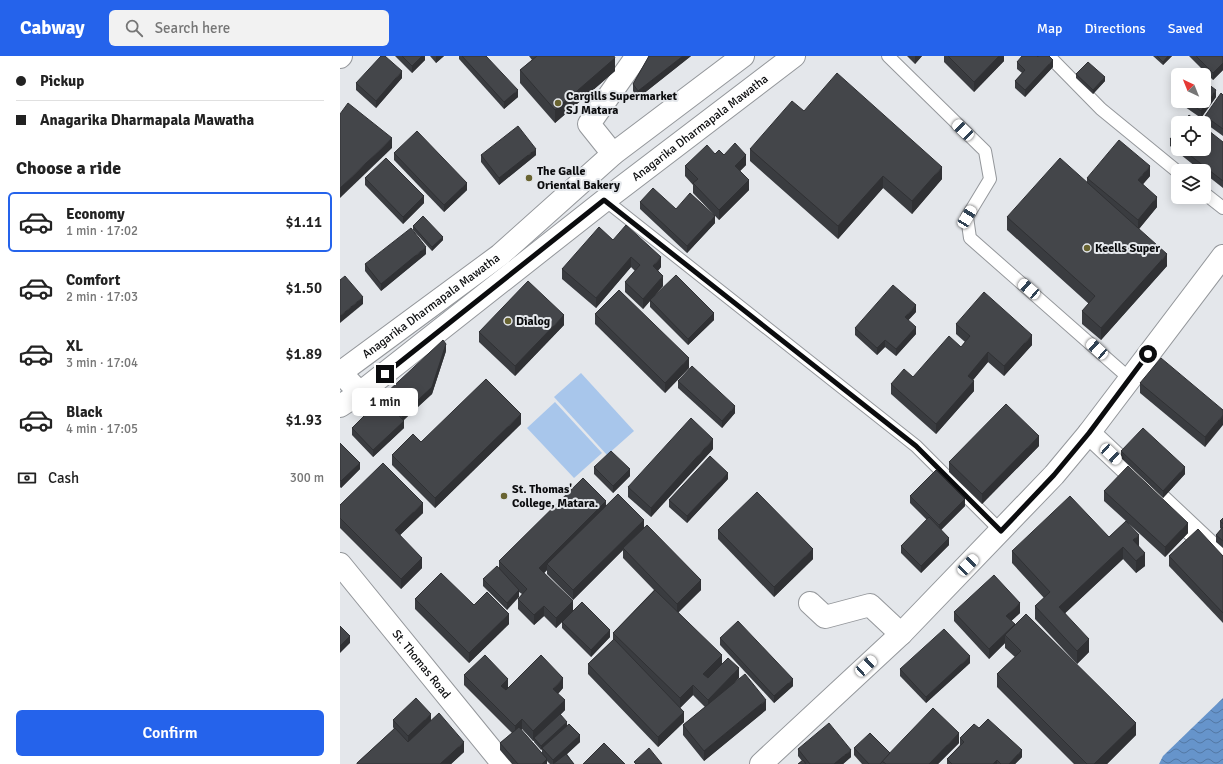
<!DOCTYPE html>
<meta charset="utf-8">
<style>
body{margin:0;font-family:Signika,sans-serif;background:#f2f2f2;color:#222;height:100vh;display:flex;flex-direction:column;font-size:15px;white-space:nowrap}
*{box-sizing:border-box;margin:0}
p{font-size:13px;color:#767676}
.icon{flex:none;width:22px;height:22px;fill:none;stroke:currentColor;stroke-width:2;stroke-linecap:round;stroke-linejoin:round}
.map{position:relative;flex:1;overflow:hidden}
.details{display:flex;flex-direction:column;background:#fff;width:340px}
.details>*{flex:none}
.hud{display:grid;align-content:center;height:88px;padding:0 16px;background:#fff}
.needle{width:26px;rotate:317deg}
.tools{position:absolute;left:831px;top:12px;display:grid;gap:8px}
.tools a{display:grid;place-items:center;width:40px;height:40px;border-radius:6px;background:#fff;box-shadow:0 2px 10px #0003;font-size:20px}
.end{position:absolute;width:18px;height:18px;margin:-9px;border:5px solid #0b0c0e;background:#fff;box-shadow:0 0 0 2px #fff}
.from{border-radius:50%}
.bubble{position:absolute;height:28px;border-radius:6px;background:#fff;box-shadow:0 2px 10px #0003;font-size:13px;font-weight:600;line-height:28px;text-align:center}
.car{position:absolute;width:12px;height:24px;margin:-12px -6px;border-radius:5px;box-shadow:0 0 3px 1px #0007;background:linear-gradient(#fff 24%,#345 0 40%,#fff 0 76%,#345 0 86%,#fff 0)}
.hud b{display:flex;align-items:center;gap:14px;height:38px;font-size:15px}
.hud b+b{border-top:1px solid #e0e0e0}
.hud i{width:10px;height:10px;background:#222}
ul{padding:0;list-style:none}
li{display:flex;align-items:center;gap:12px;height:60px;margin:0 8px 6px;padding:0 8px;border:2px solid transparent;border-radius:6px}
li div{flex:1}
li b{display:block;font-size:15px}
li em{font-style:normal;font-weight:600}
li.selected{border-color:#2563eb}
li>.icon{width:36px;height:36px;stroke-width:1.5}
h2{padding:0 16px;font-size:18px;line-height:48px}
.pay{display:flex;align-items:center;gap:10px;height:44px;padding:0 16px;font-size:15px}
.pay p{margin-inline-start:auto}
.button{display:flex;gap:8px;margin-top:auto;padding:8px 16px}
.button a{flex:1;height:46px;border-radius:6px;background:#2563eb;color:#fff;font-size:16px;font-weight:600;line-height:46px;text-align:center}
header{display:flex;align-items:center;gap:24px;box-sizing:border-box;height:56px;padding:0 20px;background:#2563eb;color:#fff}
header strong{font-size:19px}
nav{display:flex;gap:22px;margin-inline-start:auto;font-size:14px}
.search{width:280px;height:36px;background:#f2f2f2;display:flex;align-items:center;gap:10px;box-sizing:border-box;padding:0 14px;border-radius:6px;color:#767676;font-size:15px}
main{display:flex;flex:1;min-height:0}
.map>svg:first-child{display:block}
</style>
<header>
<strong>Cabway</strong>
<div class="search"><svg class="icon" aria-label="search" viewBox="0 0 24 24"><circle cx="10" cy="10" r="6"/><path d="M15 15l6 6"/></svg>Search here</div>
<nav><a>Map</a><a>Directions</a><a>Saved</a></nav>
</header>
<main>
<section class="details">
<div class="hud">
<b><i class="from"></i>Pickup</b>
<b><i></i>Anagarika Dharmapala Mawatha</b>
</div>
<h2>Choose a ride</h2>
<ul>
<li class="selected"><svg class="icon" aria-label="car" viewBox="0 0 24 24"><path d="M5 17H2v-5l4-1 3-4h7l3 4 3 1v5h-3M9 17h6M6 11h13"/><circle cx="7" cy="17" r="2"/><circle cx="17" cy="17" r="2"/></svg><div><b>Economy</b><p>1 min · 17:02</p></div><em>$1.11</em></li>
<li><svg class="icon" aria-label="car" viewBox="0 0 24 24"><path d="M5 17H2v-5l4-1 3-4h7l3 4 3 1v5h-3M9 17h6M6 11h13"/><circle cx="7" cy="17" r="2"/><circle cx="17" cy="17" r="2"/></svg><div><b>Comfort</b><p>2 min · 17:03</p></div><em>$1.50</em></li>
<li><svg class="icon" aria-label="car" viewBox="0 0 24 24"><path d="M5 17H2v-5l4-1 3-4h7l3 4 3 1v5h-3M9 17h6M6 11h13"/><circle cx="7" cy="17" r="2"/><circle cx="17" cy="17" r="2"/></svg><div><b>XL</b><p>3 min · 17:04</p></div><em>$1.89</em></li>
<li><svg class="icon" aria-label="car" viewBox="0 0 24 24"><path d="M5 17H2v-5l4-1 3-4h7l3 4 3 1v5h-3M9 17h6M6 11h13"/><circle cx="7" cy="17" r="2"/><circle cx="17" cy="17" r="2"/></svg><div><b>Black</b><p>4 min · 17:05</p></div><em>$1.93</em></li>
</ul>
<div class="pay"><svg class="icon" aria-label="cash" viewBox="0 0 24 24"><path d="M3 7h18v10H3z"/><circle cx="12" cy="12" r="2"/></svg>Cash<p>300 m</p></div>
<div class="button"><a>Confirm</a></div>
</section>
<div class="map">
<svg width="883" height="708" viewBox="0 0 883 708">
<defs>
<pattern id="water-waves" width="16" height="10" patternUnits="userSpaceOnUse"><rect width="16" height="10" fill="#6694cb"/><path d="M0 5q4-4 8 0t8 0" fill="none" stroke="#5277a3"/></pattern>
</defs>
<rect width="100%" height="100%" fill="#e4e7eb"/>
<!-- green -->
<g fill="#a8c6eb">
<polygon points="241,317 294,375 267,399 214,341"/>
<polygon points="215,346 262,397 234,422 187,372"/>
</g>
<!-- water -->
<polygon fill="url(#water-waves)" points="883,642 883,708 819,708 823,700"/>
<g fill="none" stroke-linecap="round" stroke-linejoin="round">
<defs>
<g id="lane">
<polyline points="548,0 645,95 650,123 627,161 630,182 789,322"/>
<polyline points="709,0 761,53 838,116"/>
<polyline points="864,137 883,152"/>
<polyline points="265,144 576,390 661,475"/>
</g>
<g id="street">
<polyline points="0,1 1,0"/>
<polyline points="273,98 249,68 297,0"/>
<polyline points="749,377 883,503"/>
<path id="s1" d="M0 508 163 708"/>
<polyline points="470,547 485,561 530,549 561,578"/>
</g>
<polyline id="primary" points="0,316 20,337"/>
<g id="highway">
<path id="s2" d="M0 317 160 199 273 98 403 0"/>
<path id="s3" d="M0 350 20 337 265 144 454 0"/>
<polyline points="421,708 561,578 714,419 749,377 883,200"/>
</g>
</defs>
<!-- lane casing -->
<use href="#lane" stroke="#94979b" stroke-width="14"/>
<!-- street casing -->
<use href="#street" stroke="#94979b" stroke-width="24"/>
<!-- primary casing -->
<use href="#primary" stroke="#94979b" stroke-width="24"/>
<!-- highway casing -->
<use href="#highway" stroke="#94979b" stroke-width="24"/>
<!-- lane -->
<use href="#lane" stroke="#fff" stroke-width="12"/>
<!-- street -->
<use href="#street" stroke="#fff" stroke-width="22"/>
<!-- primary -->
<use href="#primary" stroke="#fff" stroke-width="22"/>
<!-- highway -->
<use href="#highway" stroke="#fff" stroke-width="22"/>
</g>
<!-- wall -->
<g fill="#3a3c40" fill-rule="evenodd">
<polygon points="55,0 85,0 85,4 72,17"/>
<polygon points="90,0 104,0 96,7"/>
<polygon points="119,0 146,0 178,41 164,53 119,3"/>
<polygon points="189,0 274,0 275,15 215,67 180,27 180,14 192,4"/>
<polygon points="309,0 351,0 298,42 293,35 293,28"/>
<polygon points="567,0 582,0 575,8"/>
<polygon points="604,0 664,0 664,5 634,36 604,6"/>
<polygon points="813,0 832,0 823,9"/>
<polygon points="849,0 883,0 883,14 873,24"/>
<polygon points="698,1 713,11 685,41 675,32 675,25 682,17 677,13 677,6"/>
<polygon points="736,18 765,25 753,38 736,22"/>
<polygon points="62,22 36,52 16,34 16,27"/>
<polygon points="838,33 838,45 864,45 876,41 861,62 835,44 835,37"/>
<polygon points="883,39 883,80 865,67 865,60"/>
<polygon points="464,55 602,123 572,158 543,132 498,183 410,105 410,93"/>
<polygon points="838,74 838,93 864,93 883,86 883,132 864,117 864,115 861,115 830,90 830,83"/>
<polygon points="54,97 127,134 104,156 54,104"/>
<polygon points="375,98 384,99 406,109 400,115 409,134 379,164 353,137 353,129 345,120 345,110"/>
<polygon points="141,99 196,99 159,129 141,106"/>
<polygon points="810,120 803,128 817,151 799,173 827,210 761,284 742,268 742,255 749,248 667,174 667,161 747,127 747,122"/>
<polygon points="25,122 84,147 63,168 25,129"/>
<polygon points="300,146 336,153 375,167 347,197 300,153"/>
<polygon points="73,170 103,184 92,195 73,174"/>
<polygon points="273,184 321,211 318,215 323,230 315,239 374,264 348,289 310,251 310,245 303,253 285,236 285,226 295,215 291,211 256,252 222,223 222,213"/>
<polygon points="86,198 41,235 25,215 25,208"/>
<polygon points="576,256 568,264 576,278 556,300 545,291 537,299 515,279 515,272"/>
<polygon points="255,258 349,312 325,337 255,268"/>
<polygon points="616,268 692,289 664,320 648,306 633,324 634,335 596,378 551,338 551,328 573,321 621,291 625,286 616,278"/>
<polygon points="224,269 175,320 139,286 139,276"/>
<polygon points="106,295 92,338 64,364 64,372 33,401 12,379 12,372 44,345 44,339"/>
<polygon points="338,325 395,357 382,372 338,332"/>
<polygon points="800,327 883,354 865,391 800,337"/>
<polygon points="181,368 95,452 52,409 52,399 81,386"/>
<polygon points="0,387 20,413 1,432 0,431"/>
<polygon points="699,390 642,448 609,416 609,406"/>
<polygon points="373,393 311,461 288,441 288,431"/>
<polygon points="781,395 845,418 823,442 781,402"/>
<polygon points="254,411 290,420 273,437 254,418"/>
<polygon points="388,423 347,467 329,451 329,444"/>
<polygon points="764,435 848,477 825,501 788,467 799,491 805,510 796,517 783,503 725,557 749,596 737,608 695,563 695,550 704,542 672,507 672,495 769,481 786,465 764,445"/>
<polygon points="570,440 625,450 601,474 609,489 581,517 561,497 561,490 587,464 570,447"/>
<polygon points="0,449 83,457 60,479 82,512 61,533 0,472"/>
<polygon points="266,449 304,472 361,534 338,556 382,608 399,622 393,628 426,654 364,705 343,679 343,669 365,651 353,639 340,652 344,666 318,691 248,618 248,608 273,584 273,577 314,534 283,502 283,494 233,544 207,518 207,514 204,517 233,555 270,581 251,601 222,572 222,566 216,572 204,560 194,569 178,553 178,543 182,538 179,536 167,554 143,530 143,523 159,512 159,505"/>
<polygon points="883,462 883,492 876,486 876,479 881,473 880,472 880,465"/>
<polygon points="378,474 473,503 434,541 378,483"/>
<polygon points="829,500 883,500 883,567 829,510"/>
<polygon points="75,543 134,549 169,568 129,607 75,553"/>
<polygon points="614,556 680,557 671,565 675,570 796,679 767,708 734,708 657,631 657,618 675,601 665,592 665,587 649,603 614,565"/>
<polygon points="380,582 453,630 434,647 380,589"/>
<polygon points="630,607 586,647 560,620 560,613"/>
<path d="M124 619 168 632H223L218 638 225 654 220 659 227 670 240 686 227 698 234 708H210L207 705V708H172L160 694V687L172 677 124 629ZM182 673 193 685H194V686L201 694 202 693V697L181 674Z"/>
<polygon points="53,664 91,664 124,696 111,708 17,708 17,707 54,673 53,671"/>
<polygon points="639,672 682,701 675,708 607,708 607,703 620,689 620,682"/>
<polygon points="619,687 598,708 522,708 514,699 514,692 550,697"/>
<polygon points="458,693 511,701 503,708 458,708 462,705 458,700"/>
</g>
<!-- shaded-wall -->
<g fill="#303134">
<polygon points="82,0 85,0 85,4 72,17 72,10"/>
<polygon points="96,0 104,0 96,7"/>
<polygon points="343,0 351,0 298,42 298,35"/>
<polygon points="575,0 582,0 575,8"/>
<polygon points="659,0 664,0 664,5 634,36 634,26"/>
<polygon points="828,0 832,0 823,9 823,6"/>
<polygon points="275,2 275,15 215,67 215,54"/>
<polygon points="713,4 713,11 685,41 685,34"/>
<polygon points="883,7 883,14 873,24 873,17"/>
<polygon points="62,15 62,22 36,52 36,45"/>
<polygon points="765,21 765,25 753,38 753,34"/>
<polygon points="178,34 178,41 164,53 164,46"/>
<polygon points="876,34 876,41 861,62 861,55"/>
<polygon points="52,82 52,92 0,142 0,132"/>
<polygon points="196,93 196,99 159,129 159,122"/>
<polygon points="406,99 406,109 395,120 395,110"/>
<polygon points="810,110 810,120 798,134 798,124"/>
<polygon points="602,111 602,123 572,158 572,145"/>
<polygon points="543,120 543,132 498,183 498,170"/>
<polygon points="409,124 409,134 379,164 379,154"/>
<polygon points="127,127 127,134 104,156 104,149"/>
<polygon points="84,140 84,147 63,168 63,161"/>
<polygon points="817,141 817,151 798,174 798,164"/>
<polygon points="375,160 375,167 347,197 347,190"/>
<polygon points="103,181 103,184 92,195 92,191"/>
<polygon points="86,191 86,198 41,235 41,228"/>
<polygon points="827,198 827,210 761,284 761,272"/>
<polygon points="291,201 291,211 256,252 256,242"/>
<polygon points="321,201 321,211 313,220 313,210"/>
<polygon points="323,220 323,230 303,253 303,243"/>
<polygon points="23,241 23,248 0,267 0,260"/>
<polygon points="576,249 576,256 565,268 565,261"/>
<polygon points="374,257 374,264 348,289 348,283"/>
<polygon points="224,259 224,269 175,320 175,310"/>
<polygon points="576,271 576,278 556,300 556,293"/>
<polygon points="692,279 692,289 664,320 664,310"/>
<polygon points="545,284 545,291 537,299 537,292"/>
<polygon points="106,288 106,295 92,338 62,365 62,359"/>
<polygon points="648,296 648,306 628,330 628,320"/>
<polygon points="349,302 349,312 325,337 325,327"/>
<polygon points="634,325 634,335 596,378 596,368"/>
<polygon points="395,350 395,357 382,372 382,365"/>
<polygon points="181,358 181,368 95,452 95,442"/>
<polygon points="883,359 883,369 865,391 865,381"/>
<polygon points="64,365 64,372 33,401 33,394"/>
<polygon points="699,380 699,390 642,448 642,438"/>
<polygon points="373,383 373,393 311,461 311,452"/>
<polygon points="20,407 20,413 1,432 1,425"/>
<polygon points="845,411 845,418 823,442 823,435"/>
<polygon points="290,413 290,420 273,437 273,430"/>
<polygon points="388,417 388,423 347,467 347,460"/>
<polygon points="625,443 625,450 599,476 599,469"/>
<polygon points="266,445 266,455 207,508 207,514 199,522 199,512"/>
<polygon points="83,447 83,457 55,484 55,474"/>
<polygon points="304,464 304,474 283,492 283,494 233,544 233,534"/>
<polygon points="848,467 848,477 825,501 825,491"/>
<polygon points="799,479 799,491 793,484"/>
<polygon points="609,482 609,489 581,517 581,510"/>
<polygon points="783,491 783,503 719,563 719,551"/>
<polygon points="473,493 473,503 434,541 434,531"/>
<polygon points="805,497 805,510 796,517 796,505"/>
<polygon points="82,502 82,512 61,533 61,523"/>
<polygon points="361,524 361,534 337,558 337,548"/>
<polygon points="179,534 179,541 167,554 167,547"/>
<polygon points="233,545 233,555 216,572 216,562"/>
<polygon points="680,547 680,557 666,570 666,560"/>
<polygon points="204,550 204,560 194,569 194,559"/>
<polygon points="169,558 169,568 129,607 129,597"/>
<polygon points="675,568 675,578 665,579 665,587 649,603 649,593"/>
<polygon points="270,574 270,581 251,601 251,594"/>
<polygon points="10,580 10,587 0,597 0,590"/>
<polygon points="749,583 749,596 737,608 737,595"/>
<polygon points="382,599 382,609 363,628 363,618"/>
<polygon points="630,600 630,607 586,647 586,641"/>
<polygon points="399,612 399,622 368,654 368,644"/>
<polygon points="223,622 223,632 213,643 213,633"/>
<polygon points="168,623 168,633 161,640 161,630"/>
<polygon points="453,623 453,630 434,647 434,640"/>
<polygon points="353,629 353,639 340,652 340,642"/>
<polygon points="225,644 225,654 195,684 194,682 193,685 193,675"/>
<polygon points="426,644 426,654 364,705 364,695"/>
<polygon points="344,656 344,666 318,691 318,681"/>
<polygon points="91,658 91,665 68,687 68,680"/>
<polygon points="182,663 182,673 175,680 175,670"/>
<polygon points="227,666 227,670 201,694 201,690"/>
<polygon points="796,667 796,679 767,708 754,708"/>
<polygon points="619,677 619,687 598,708 589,708"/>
<polygon points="240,679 240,686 216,708 213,708 213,704"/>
<polygon points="124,686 124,696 111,708 100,708"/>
<polygon points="511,694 511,701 503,708 494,708"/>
<polygon points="682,694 682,701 675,708 669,708"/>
<polygon points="207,703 207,708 202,708"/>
<polygon points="657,704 657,708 653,708"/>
</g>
<!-- building -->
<g fill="#44464a" stroke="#303134">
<polygon points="41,0 45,0 62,15 36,45 16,27"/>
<polygon points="62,0 82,0 72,10"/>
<polygon points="122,0 146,0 178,34 164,46"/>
<polygon points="197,0 274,0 275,2 215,54 180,14"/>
<polygon points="309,0 343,0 298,35 293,28"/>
<polygon points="608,0 659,0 634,26"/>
<polygon points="682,0 697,0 698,1 698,0 709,0 713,4 685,34 675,25 685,14 677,6"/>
<polygon points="817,0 828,0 823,6"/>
<polygon points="856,0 883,0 883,7 873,17"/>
<polygon points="748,6 765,21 753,34 736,18"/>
<polygon points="851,15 856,19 848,19"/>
<polygon points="497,17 602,111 572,145 543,120 498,170 410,93 452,45 464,55"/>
<polygon points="864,25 876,34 861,55 847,45 864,45"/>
<polygon points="838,33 838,38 835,37"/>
<polygon points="881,37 883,39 883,73 865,60"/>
<polygon points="8,47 52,82 0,132 0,58"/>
<polygon points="849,59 859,67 843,67"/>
<polygon points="178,70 196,93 159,122 141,99"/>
<polygon points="864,71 883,86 883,125 842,93 864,93"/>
<polygon points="838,74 838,90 830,83"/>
<polygon points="77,75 127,127 104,149 54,97"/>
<polygon points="779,84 810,110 798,124 817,141 798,164 747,122"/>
<polygon points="395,87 406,99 395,110 409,124 379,154 353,127 358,123 345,110 367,89 375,98 379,94 384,99"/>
<polygon points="46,102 84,140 63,161 25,122"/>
<polygon points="720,102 827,198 761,272 742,255 755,240 667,161"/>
<polygon points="313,132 336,153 350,137 375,160 347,190 300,146"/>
<polygon points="83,160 103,181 92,191 73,170"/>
<polygon points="286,169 321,201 313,210 323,220 303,243 285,226 300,209 291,201 256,242 222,213 259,171 273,184"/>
<polygon points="71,172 86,191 41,228 25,208"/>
<polygon points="336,219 374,257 348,283 310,244"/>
<polygon points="5,220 23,241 0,260 0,224"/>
<polygon points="188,225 224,259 175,310 139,276"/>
<polygon points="553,229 576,249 565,261 576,271 556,293 545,284 537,292 515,272"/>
<polygon points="279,234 349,302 325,327 255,258"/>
<polygon points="644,236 692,279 664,310 648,296 628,320 634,325 596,368 551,328 564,313 573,321 609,280 621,291 630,280 616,268"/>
<polygon points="103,284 106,288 92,331 62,359 44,339"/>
<polygon points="821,302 883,354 883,359 865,381 800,327"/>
<polygon points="352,310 395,350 382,365 338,325"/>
<polygon points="146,323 181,358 95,442 52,399 73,378 81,386"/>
<polygon points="42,342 64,365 33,394 12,372"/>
<polygon points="666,348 699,380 642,438 609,406"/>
<polygon points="351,362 373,383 311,452 288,431"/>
<polygon points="803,372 845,411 823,435 781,395"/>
<polygon points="0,387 20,407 1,425 0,424"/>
<polygon points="271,395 290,413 273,430 254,411"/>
<polygon points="370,400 388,417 347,460 329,444"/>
<polygon points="43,407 83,447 55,474 82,502 61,523 0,462 0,449"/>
<polygon points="788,410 848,467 825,491 764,435"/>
<polygon points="596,414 625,443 599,469 570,440"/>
<polygon points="243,422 266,445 199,512 233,545 216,562 204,550 194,559 178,543 187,533 159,505"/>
<polygon points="417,436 473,493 434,531 378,474"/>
<polygon points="278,438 304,464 233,534 207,508"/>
<polygon points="730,440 769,481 786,465 799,479 793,484 805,497 796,505 783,491 719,551 749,583 737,595 695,550 710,536 672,495"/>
<polygon points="589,461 609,482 581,510 561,490"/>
<polygon points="883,462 883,468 880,465"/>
<polygon points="307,469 361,524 337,548 283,492"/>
<polygon points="883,471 883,485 876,479"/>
<polygon points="858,473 883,500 883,557 829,500"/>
<polygon points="157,510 179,534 167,547 143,523"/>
<polygon points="101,517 134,549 147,536 169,558 129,597 75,543"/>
<polygon points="654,519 680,547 666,560 675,568 649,593 614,556"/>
<polygon points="315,534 382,599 363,618 368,622 388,602 399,612 368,644 353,629 340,642 273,577"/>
<polygon points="242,546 270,574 251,594 222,566"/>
<polygon points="686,558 796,667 754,708 747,708 657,618 681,595 665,579"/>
<polygon points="398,565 453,623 434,640 380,582"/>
<polygon points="0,570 10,580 0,590"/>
<polygon points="604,573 630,600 586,641 560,613"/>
<polygon points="274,583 344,656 318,681 248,608"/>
<polygon points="145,599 168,623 161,630 166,634 201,599 223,622 213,633 225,644 193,675 182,663 175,670 124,619"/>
<polygon points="405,618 426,644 364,695 343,669"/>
<polygon points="76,642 91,658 68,680 53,664"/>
<polygon points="593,652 619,677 589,708 546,708 542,705"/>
<polygon points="99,657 124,686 100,708 17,708 17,707 55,672 68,686"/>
<polygon points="220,658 227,666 201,690 194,682"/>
<polygon points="648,663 682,694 669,708 661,708 657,704 653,708 612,708 607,703 624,686 620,682 634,668 639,672"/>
<polygon points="489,667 511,694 494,708 470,708 458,693"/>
<polygon points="229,668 240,679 213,704 202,692"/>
<polygon points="179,671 207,703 202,708 178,708 160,687"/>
<polygon points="530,677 550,697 540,708 529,708 514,692"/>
<polygon points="264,687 285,708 243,708"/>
<polygon points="309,692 322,708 296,708 294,706"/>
<polygon points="226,698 234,708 213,708"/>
<polygon points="463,704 466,708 458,708"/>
</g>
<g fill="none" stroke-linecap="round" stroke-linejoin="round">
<!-- route -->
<polyline stroke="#0b0c0e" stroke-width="5" points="45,318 264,144 576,390 661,475 714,419 749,377 808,298"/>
</g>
<!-- markers -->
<g fill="#696431" stroke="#e4e7eb" stroke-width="1.5">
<circle cx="218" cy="47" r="4"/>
<circle cx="189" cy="122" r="4"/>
<circle cx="747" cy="192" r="4"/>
<circle cx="168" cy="265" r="4"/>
<circle cx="164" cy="440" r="4"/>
</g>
<g text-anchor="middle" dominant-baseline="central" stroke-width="4" stroke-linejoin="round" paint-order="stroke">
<!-- poi labels -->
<g font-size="12" font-weight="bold" fill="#0b0c0e" stroke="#e4e7eb" text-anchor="start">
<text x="226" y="40">Cargills Supermarket<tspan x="226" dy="14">SJ Matara</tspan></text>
<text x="197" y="115">The Galle<tspan x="197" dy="14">Oriental Bakery</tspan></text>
<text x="755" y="192">Keells Super</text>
<text x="176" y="265">Dialog</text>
<text x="172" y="433">St. Thomas'<tspan x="172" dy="14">College, Matara.</tspan></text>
</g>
<!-- street labels -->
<g font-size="12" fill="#0b0c0e" stroke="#e4e7eb">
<text stroke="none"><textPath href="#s3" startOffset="455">Anagarika Dharmapala Mawatha</textPath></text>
<text stroke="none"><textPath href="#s2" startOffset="113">Anagarika Dharmapala Mawatha</textPath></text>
<text stroke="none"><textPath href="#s1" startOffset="129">St. Thomas Road</textPath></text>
</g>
</g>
</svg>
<div class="tools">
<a><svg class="needle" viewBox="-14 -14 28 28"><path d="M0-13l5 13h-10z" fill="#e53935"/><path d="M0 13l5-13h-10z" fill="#767676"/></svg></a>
<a><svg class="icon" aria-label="locate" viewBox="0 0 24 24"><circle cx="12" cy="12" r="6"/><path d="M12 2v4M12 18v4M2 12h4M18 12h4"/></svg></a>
<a><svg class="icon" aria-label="layers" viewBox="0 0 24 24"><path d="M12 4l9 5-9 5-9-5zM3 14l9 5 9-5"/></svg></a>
</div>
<i class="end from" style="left:808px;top:298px"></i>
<i class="end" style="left:45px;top:318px"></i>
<div class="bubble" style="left:12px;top:332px;width:66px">1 min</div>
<i class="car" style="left:623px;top:74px;rotate:314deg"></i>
<i class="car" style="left:627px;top:161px;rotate:31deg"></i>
<i class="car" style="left:689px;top:233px;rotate:311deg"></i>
<i class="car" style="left:757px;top:293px;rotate:312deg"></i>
<i class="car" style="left:771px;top:398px;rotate:133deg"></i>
<i class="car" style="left:628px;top:509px;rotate:44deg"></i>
<i class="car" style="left:526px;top:610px;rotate:47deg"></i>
</div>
</main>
